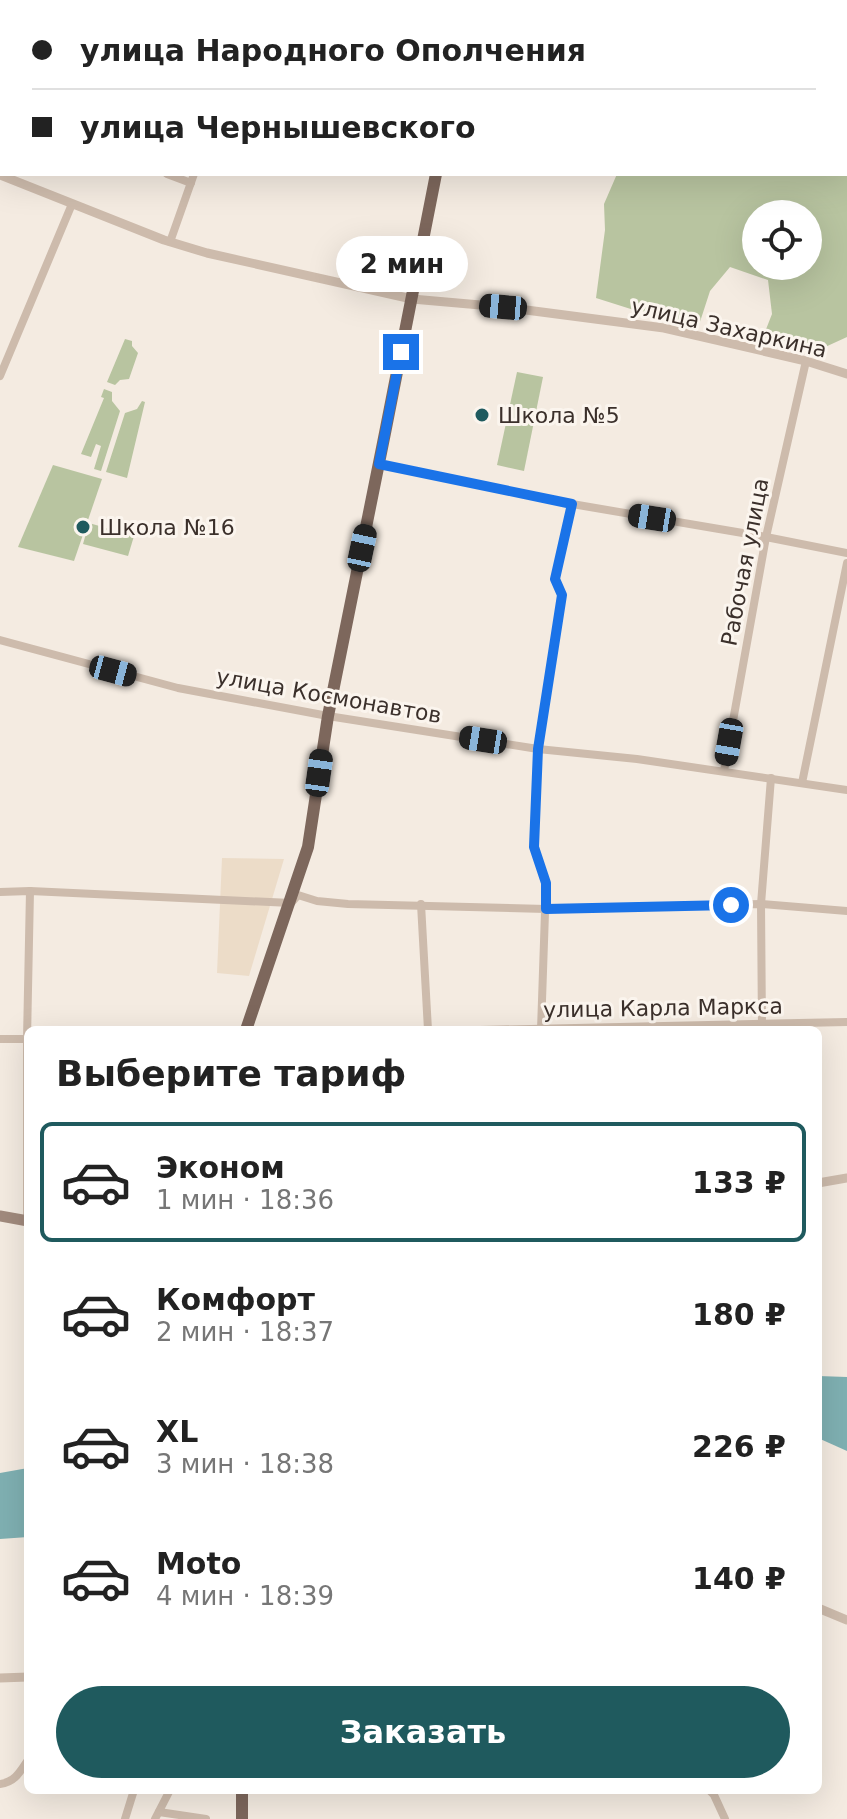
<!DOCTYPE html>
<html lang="ru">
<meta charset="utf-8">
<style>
body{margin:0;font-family:"DejaVu Sans",sans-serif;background:#f6f6f6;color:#222;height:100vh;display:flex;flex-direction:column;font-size:30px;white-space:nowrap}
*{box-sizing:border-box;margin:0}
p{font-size:26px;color:#767676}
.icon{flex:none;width:44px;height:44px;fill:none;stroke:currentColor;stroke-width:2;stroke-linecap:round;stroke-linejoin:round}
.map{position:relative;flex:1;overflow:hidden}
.panel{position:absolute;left:24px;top:1026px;width:798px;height:768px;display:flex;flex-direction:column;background:#fff;border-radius:12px;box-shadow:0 8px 32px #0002}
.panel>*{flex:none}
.banner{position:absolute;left:0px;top:0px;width:848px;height:176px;box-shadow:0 8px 32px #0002;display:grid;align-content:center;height:176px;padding:0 32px;background:#fff}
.controls{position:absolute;left:742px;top:200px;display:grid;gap:16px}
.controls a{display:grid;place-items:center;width:80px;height:80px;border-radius:50%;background:#fff;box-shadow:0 8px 32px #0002;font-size:40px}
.end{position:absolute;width:36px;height:36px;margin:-18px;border:10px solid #1a73e8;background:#fff;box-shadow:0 0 0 4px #fff}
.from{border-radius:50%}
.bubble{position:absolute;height:56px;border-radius:28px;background:#fff;box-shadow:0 8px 32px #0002;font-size:26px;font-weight:700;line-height:56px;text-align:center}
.car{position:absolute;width:24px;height:48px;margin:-24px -12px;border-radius:10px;box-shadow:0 0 6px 2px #0007;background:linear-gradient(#222 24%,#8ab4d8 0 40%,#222 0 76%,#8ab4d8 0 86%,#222 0)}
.banner b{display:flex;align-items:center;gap:28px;height:76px;font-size:30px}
.banner b+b{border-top:2px solid #e0e0e0}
.banner i{width:20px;height:20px;background:#222}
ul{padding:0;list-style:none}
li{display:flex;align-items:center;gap:24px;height:120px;margin:0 16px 12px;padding:0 16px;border:4px solid transparent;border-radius:12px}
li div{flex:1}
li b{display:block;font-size:30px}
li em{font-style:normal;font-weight:700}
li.on{border-color:#1f5a5e}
li>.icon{width:72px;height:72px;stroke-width:1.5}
h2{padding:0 32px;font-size:36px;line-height:96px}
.cta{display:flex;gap:16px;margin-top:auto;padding:16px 32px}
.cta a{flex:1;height:92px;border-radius:48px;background:#1f5a5e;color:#fff;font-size:32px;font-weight:700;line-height:92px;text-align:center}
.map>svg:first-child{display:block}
</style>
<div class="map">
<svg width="847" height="1819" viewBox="0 0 847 1819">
<rect width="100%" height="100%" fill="#f4ebe1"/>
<!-- green -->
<g fill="#b8c4a0" fill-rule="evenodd">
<path d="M693 0H847V337L823 348 763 337 772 314 768 280 730 267 710 291 698 328 656 317 596 298 605 230 604 204 617 174H846V2H695ZM756 214H808V266H756Z"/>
<polygon points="125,339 132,341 132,346 138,353 129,379 120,380 115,385 107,382"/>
<polygon points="517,372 543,377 524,471 497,465"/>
<polygon points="104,389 112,392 112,401 120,411 101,471 94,469 101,446 96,444 91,457 81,454 104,398 101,397"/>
<polygon points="142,401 145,402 127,478 106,472 125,413 137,409"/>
<polygon points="53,465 102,479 74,561 18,547"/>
<polygon points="89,523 134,536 128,556 83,544"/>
</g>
<!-- plaza -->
<polygon fill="#ecdcc8" points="222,858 284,859 249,976 217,973"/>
<!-- water -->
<g fill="#7fb0b2">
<polygon points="818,1376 847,1377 847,1451 818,1438"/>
<polygon points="28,1468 28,1537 0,1539 0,1473"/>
</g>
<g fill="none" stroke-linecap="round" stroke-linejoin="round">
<!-- minor -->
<g stroke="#cdbbac" stroke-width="8">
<polyline points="19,2 20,0"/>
<polyline points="0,44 2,40"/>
<polyline points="167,174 191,183"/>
<polyline points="170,242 194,174"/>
<polyline points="0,376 72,204"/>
<polyline points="379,464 572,504 766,537 847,553"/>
<polyline points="0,640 178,688 328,716 538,749 637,759 847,790"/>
<polyline points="724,771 766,537 806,361"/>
<polyline points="802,783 847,563"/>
<polyline points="0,892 30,891 291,903 298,895 317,901 348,904 546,909 761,904 847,911"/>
<polyline points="421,904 428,1030"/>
<polyline points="480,1030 847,1022"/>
<polyline points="541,1030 546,883 534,847 538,749 562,595 555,579 572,504"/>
<polyline points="762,1030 761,904 771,778"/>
<polyline points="0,1039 28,1039"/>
<polyline points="27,1221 27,1039 30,891"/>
<path d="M0 1784C15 1782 20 1772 28 1760"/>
<polyline points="709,1790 714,1795 725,1819"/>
<polyline points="159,1812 206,1819"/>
<polyline points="125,1819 134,1790"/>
<polyline points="155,1819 170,1790"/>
</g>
<!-- tertiary -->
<g stroke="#cdbbac" stroke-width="9">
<polyline points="0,175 164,240 207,253 412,299 503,307 664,328 806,361 847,374"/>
<polyline points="818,1183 847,1178"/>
<polyline points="818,1608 847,1620"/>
<polyline points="0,1678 28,1677"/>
</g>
<!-- secondary -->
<polyline stroke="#a18a7d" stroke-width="11" points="0,1216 28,1221"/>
<!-- primary -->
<g stroke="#7d675c" stroke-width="12">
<polyline points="470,2 470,0"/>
<polyline points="246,1030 308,847 328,716 385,433 436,174"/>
<polyline points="242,1819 242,1790"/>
</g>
</g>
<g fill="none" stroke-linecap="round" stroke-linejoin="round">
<!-- route -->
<polyline stroke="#1a73e8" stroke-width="10" points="401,352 379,464 572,504 555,579 562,595 538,749 534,847 546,883 546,909 731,905"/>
</g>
<!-- markers -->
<g fill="#1f5a5e" stroke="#fbf5ee" stroke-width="3">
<circle cx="482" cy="415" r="8"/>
<circle cx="83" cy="527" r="8"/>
</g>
<g text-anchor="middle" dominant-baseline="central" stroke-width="6" stroke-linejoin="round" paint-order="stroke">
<!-- street labels -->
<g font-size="22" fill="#3b302b" stroke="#fbf5ee">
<text transform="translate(729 328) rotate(13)">улица Захаркина</text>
<text transform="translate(745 562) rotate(-79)">Рабочая улица</text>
<text transform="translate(329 696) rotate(10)">улица Космонавтов</text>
<text transform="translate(663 1008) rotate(-1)">улица Карла Маркса</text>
</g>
<!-- poi labels -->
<g font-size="22" fill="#3b302b" stroke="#fbf5ee" text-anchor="start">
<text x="498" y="415">Школа №5</text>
<text x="99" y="527">Школа №16</text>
</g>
</g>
</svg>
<div class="controls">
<a><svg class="icon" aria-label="locate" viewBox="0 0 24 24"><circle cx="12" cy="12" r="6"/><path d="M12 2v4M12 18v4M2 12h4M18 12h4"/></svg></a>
</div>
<i class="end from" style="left:731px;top:905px"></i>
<i class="end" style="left:401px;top:352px"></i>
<div class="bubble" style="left:336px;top:236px;width:132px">2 мин</div>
<i class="car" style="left:503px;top:307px;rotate:275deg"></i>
<i class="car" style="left:652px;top:518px;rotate:279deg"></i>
<i class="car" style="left:362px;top:548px;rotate:12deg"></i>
<i class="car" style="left:113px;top:671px;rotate:105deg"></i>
<i class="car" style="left:483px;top:740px;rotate:279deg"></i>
<i class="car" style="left:729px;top:742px;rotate:190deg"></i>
<i class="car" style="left:319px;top:773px;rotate:8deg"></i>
<div class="banner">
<b><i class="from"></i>улица Народного Ополчения</b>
<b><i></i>улица Чернышевского</b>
</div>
<section class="panel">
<h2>Выберите тариф</h2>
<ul>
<li class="on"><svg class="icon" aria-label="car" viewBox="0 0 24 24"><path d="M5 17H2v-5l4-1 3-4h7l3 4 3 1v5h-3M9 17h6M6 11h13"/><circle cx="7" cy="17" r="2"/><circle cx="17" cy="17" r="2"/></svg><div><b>Эконом</b><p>1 мин · 18:36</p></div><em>133 ₽</em></li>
<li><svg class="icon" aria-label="car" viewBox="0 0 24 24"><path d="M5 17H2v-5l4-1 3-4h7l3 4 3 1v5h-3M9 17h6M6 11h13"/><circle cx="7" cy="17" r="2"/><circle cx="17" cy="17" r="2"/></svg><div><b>Комфорт</b><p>2 мин · 18:37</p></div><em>180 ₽</em></li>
<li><svg class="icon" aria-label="car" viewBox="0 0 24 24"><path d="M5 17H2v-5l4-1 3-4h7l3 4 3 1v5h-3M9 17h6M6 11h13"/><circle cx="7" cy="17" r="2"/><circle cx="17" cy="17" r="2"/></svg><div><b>XL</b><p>3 мин · 18:38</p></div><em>226 ₽</em></li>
<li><svg class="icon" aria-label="car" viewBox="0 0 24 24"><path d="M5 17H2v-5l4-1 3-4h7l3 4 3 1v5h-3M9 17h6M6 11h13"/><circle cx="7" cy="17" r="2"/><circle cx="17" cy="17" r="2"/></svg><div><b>Moto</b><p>4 мин · 18:39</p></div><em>140 ₽</em></li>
</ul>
<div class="cta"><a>Заказать</a></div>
</section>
</div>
